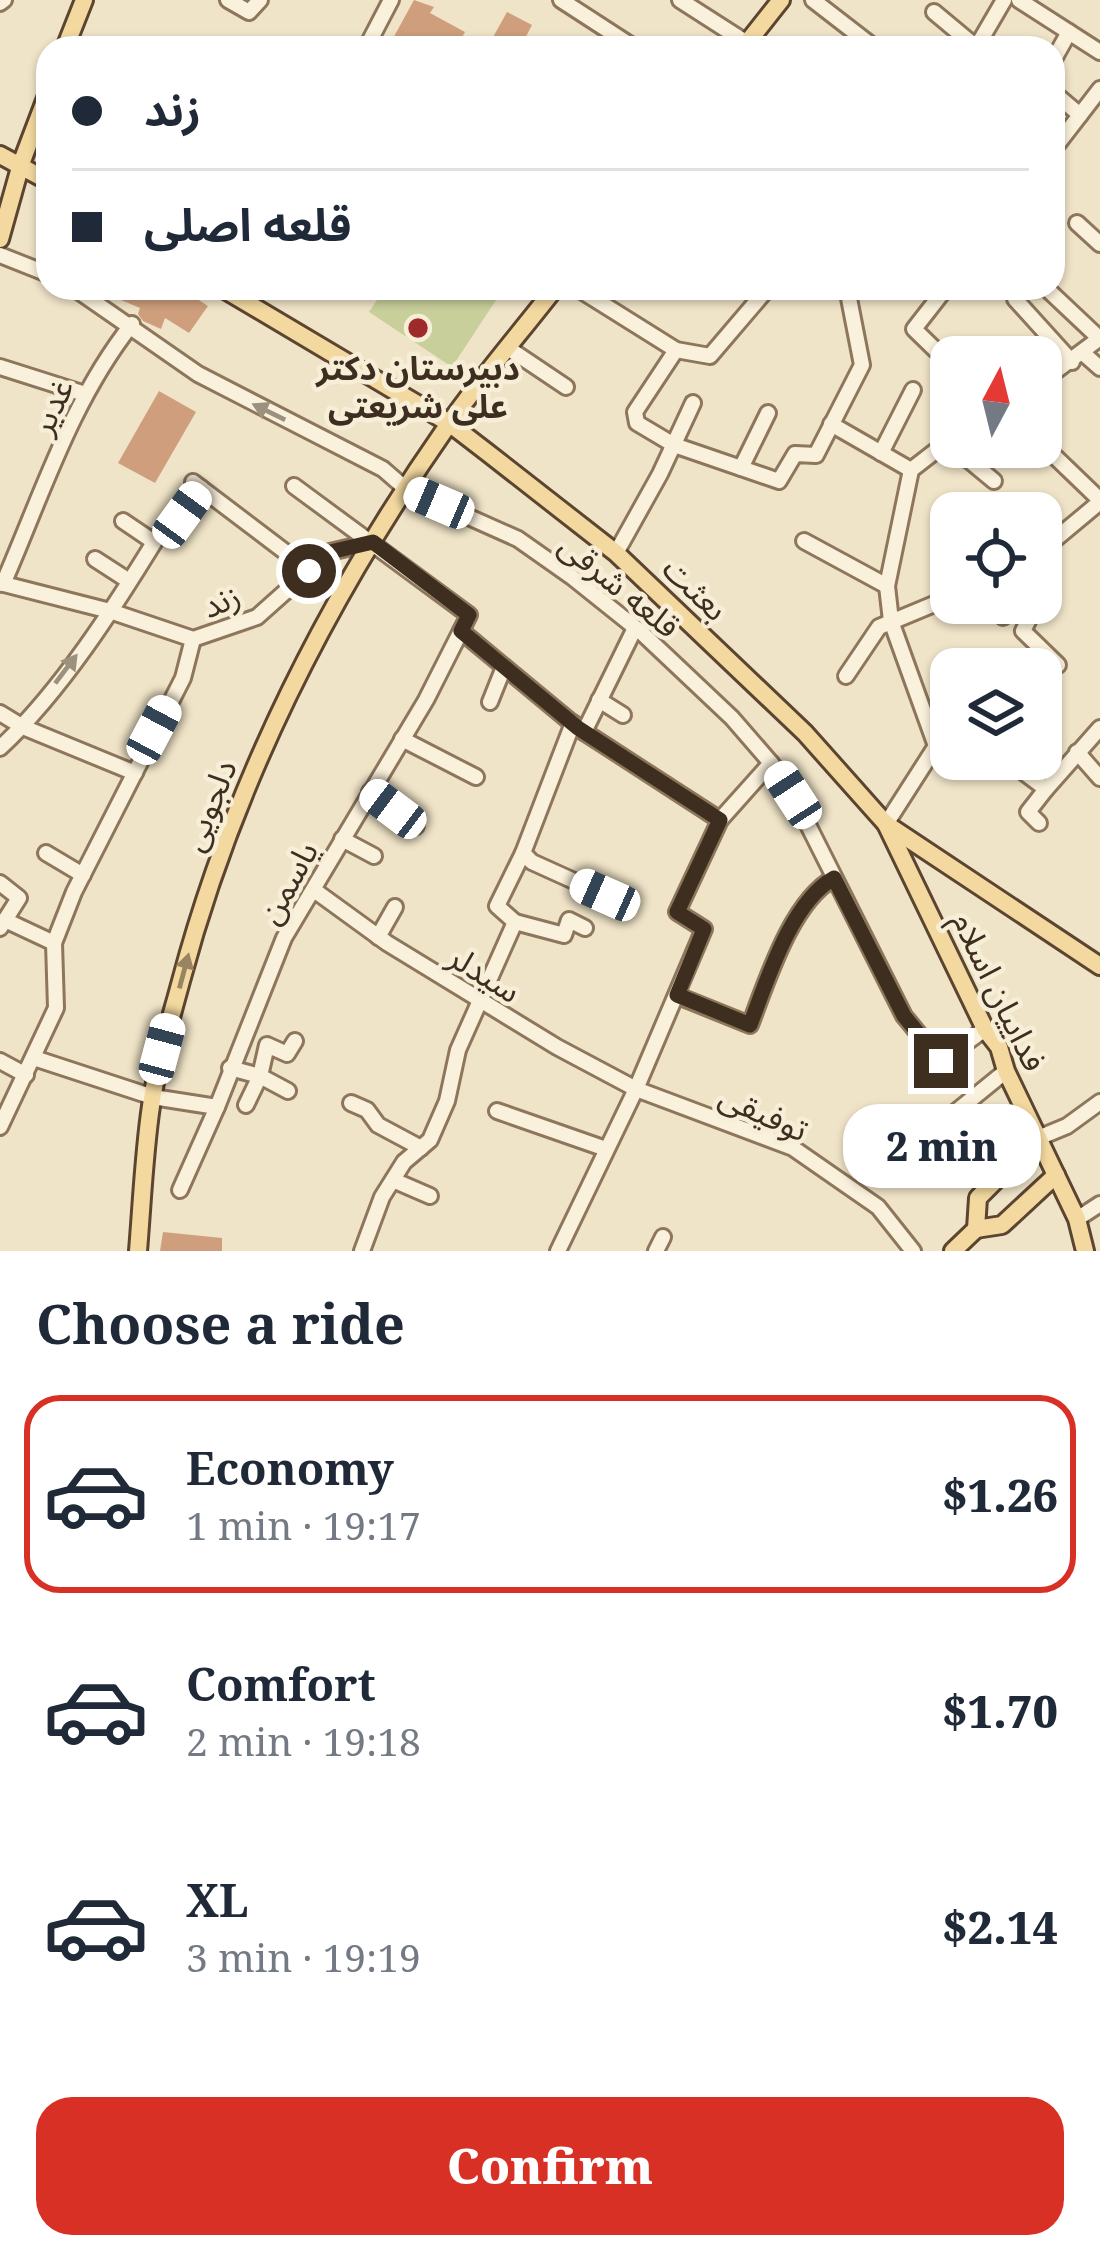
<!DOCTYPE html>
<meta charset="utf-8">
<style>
body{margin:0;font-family:"Noto Serif","Noto Sans Arabic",serif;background:#f6f6f7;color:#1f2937;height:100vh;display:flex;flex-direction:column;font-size:45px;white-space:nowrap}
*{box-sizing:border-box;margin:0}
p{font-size:39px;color:#747a83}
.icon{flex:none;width:66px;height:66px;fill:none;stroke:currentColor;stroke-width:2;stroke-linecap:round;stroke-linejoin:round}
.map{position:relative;height:1251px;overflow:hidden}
.drawer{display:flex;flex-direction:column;background:#fff;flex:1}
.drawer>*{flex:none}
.top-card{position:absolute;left:36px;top:36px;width:1029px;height:264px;border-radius:36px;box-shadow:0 3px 9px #0004;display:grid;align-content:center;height:264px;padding:0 36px;background:#fff}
.needle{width:78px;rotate:7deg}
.controls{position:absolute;left:930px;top:336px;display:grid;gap:24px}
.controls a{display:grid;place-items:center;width:132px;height:132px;border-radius:24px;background:#fff;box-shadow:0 3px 9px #0004;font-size:60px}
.end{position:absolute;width:54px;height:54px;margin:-27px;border:15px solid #3d2e20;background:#fff;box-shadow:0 0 0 6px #fff}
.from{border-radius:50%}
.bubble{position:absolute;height:84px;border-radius:36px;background:#fff;box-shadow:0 3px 9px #0004;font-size:39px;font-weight:800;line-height:84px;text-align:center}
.car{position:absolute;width:36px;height:72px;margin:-36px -18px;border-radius:15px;box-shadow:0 0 9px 3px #0007;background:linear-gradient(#fff 24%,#345 0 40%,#fff 0 76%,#345 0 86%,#fff 0)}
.top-card b{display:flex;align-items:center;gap:42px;height:114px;font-size:45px}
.top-card b+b{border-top:3px solid #e0e1e3}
.top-card i{width:30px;height:30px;background:#1f2937}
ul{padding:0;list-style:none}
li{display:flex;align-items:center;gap:36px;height:198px;margin:0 24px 18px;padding:0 12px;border:6px solid transparent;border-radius:36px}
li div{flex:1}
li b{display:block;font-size:45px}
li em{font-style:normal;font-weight:800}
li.current{border-color:#d93025}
li>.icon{width:108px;height:108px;stroke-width:1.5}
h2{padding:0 36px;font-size:54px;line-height:144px}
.cta{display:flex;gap:24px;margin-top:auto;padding:24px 36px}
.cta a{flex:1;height:138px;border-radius:36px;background:#d93025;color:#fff;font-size:48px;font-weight:800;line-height:138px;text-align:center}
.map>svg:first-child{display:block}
</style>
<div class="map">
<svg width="1100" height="1251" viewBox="0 0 1100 1251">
<rect width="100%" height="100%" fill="#f0e4c8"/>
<!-- green -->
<polygon fill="#c9cf9b" points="385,288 504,288 452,367 369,312"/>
<!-- building -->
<g fill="#cf9f7d">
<polygon points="414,0 434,7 430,13 465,32 456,48 402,48 391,42"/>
<polygon points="507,12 532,25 520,48 487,48"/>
<polygon points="124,288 180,288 208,306 189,333 165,318 161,329 143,321 138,314 140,308 121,300"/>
<polygon points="159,391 196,412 155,483 118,463"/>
<polygon points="163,1232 222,1238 222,1251 160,1251"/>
</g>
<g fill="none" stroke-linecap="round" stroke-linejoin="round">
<defs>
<g id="minor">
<polyline points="228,0 249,12 260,0"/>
<polyline points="561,0 635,48"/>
<polyline points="680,0 747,43"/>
<polyline points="813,0 875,48"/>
<polyline points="1019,0 1100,52"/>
<polyline points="0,3 4,0"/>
<polyline points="934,12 976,47"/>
<polyline points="366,48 391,0"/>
<polyline points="976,48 1004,0"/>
<polyline points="1054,59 1069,32"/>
<polyline points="1060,98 1080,115"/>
<polyline points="1053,150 1100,89"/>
<polyline points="1077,223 1100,244"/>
<polyline points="0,255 48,274"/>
<polyline points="74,288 198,374 383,469 406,489 518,539 572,577 642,633 732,718 771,763 793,795 904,1016 941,1061 985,1029"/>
<polyline points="577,288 676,350 710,356 768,288"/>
<polyline points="946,288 914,329 951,365"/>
<polyline points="1046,288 1099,338"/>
<polyline points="1015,299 1072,362"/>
<polyline points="508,348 566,387"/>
<polyline points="676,350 635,412 637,423 674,445 779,481 795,454 816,455 862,365 847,288"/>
<polyline points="1083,353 1100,368"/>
<polyline points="0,367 85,394"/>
<polyline points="1041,382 1100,338"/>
<polyline points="831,424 911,470"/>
<polyline points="953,447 994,481"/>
<polyline points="1045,447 1100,500"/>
<polyline points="881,453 913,390"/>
<polyline points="741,468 768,413"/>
<polyline points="193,482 309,570"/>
<polyline points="123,521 154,542"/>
<polyline points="804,541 887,586"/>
<polyline points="1041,551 1100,502"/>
<polyline points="616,553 660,474 693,403"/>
<polyline points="95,559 129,581"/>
<polyline points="0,583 110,611 193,639 257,617 330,552 373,542"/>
<path d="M3 584C42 495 71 401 132 324"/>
<polyline points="990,603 1003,617"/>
<polyline points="1029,603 1034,609 1023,631 1058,665"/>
<polyline points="461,631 578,728 720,820"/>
<polyline points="846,676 879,627 951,597"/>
<polyline points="599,700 623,715"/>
<polyline points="490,702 504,667"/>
<polyline points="0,713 23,727 135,773"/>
<polyline points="573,723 523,853 497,906 515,922 564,935 569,920 585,928"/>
<polyline points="584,732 635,628"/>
<polyline points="402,739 476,777"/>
<polyline points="936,746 891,621 887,586 911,470 951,439"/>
<polyline points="936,746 945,755 951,751"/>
<path d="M0 748C61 691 114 608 158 536L170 530 201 488"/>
<polyline points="1077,752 1100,778"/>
<polyline points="1006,759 1046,789 1100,728"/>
<polyline points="370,792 416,826"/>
<polyline points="1039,823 1028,812 1046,789"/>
<polyline points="886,824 936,746"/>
<polyline points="342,839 374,856"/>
<polyline points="46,853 83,875"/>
<polyline points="523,853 532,862 605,895"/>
<polyline points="0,883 19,898 0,928"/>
<polyline points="314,890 387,943 557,1047 636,1089 793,1148 878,1207 913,1251"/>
<polyline points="5,920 54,943"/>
<polyline points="378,937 395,907"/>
<path d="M678 996 750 1025C767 981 791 902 834 878"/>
<polyline points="34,1058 153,1097 217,1107 284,938 426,700 469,615 294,486"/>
<polyline points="0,1061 26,1075"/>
<polyline points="230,1068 260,1076 288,1091"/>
<polyline points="351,1103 367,1110 378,1125 421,1148"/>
<polyline points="246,1105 260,1076 267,1045 287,1054 295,1041"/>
<polyline points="497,1111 606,1149"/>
<polyline points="905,1126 936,1158"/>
<polyline points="0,1127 56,1008 54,943 74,892 183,678 193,639"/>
<polyline points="1038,1138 1067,1126 1100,1102"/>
<polyline points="920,1141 1006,1071"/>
<polyline points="393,1180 430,1196"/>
<polyline points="180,1190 217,1107"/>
<polyline points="1077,1219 1100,1204"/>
<polyline points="362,1251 382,1197 404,1162 430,1140 447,1101 458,1050 515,922"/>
<polyline points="558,1251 636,1089 704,929 677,912 720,820 771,763"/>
<polyline points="656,1251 663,1237"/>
</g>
<g id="major">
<polyline points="65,48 84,0"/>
<polyline points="743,48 781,0"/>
<polyline points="0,155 48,181"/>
<polyline points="0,239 21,164 48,93"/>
<polyline points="222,288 449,423 488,453 616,553 805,733 886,824 1100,966"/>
<polyline points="886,824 985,1029 999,1047 1006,1071 1077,1219 1085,1251"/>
<polyline points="976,1229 978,1198 1038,1138"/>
<polyline points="976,1229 1002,1225 1056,1175"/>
<path d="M138 1251C142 1203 144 1153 151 1106 157 1063 170 1022 181 981 234 782 330 594 448 425 481 378 520 333 555 288"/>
<polyline points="953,1251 976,1229"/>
</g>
</defs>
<!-- minor casing -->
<use href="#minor" stroke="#8d765c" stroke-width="20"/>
<!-- major casing -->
<use href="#major" stroke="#5b4430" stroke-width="22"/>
<!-- minor -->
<use href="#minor" stroke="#faf1dc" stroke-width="14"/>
<!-- major -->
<use href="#major" stroke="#f3d9a0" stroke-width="16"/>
</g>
<!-- one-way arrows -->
<defs><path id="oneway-solid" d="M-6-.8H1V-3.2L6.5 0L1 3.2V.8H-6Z" transform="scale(3)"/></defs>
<g fill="#9c907e">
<use href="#oneway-solid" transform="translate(269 412) rotate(-154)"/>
<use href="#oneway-solid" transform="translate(66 669) rotate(-53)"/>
</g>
<use fill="#988460" href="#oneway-solid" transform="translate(184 971) rotate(-75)"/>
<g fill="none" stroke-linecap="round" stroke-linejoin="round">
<!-- route -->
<path stroke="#3d2e20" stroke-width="15" d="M309 571 330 552 373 542 469 615 461 631 578 728 720 820 677 912 704 929 677 995 750 1025C767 981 791 902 834 878L904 1016 941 1061"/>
</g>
<!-- markers -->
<circle fill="#9e2a2b" stroke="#f7eed8" stroke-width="4.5" cx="418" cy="328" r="12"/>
<g text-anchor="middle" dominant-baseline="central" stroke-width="9" stroke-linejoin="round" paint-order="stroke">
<!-- poi labels -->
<g font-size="33" font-weight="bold" fill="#3d2e20" stroke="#f7eed8">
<text x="418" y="367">دبیرستان دکتر<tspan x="418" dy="38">علی شریعتی</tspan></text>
</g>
<!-- street labels -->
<g font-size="33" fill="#3d2e20" stroke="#f7eed8">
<text transform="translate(51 406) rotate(-65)">غدیر</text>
<text transform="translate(620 585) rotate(39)">قلعه شرقی</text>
<text transform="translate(696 588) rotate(44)">بعثت</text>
<text transform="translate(221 600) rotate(-22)">زند</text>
<text transform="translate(208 805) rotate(-68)">دلجویی</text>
<text transform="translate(287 882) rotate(-61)">یاسمن</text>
<text transform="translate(485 973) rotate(32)">سیدلر</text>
<text transform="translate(1000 991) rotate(64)">فداییان اسلام</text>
<text transform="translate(764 1112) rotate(24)">توفیقی</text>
</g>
</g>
</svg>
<div class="controls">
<a><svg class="needle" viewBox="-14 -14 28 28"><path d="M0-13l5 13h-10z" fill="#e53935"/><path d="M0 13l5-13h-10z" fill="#747a83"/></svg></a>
<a><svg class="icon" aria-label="locate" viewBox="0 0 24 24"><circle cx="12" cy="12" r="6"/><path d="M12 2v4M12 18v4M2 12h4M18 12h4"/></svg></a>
<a><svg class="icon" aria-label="layers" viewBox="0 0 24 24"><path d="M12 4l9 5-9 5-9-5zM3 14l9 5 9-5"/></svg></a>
</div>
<i class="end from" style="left:309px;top:571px"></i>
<i class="end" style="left:941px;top:1061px"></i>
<div class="bubble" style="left:843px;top:1104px;width:198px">2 min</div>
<i class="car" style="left:439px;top:503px;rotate:293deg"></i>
<i class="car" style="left:182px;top:515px;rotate:36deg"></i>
<i class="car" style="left:154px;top:730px;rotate:28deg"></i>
<i class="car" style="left:793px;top:795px;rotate:327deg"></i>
<i class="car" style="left:393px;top:809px;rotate:307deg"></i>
<i class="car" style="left:605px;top:895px;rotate:294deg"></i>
<i class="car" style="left:162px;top:1049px;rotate:15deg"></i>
<div class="top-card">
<b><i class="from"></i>زند</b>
<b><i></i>قلعه اصلی</b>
</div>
</div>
<section class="drawer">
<h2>Choose a ride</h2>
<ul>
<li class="current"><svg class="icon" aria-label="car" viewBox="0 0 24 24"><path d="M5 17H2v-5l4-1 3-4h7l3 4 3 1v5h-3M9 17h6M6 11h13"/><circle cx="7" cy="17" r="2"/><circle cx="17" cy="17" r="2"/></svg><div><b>Economy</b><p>1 min · 19:17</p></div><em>$1.26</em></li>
<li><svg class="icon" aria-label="car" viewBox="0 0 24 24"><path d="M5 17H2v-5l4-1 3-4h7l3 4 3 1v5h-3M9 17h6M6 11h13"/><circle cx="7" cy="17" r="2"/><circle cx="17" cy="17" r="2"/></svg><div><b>Comfort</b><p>2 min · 19:18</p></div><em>$1.70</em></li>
<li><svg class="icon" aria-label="car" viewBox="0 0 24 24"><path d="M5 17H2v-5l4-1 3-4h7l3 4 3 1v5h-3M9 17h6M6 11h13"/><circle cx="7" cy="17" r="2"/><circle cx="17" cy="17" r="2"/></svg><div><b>XL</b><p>3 min · 19:19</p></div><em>$2.14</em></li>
</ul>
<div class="cta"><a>Confirm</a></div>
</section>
